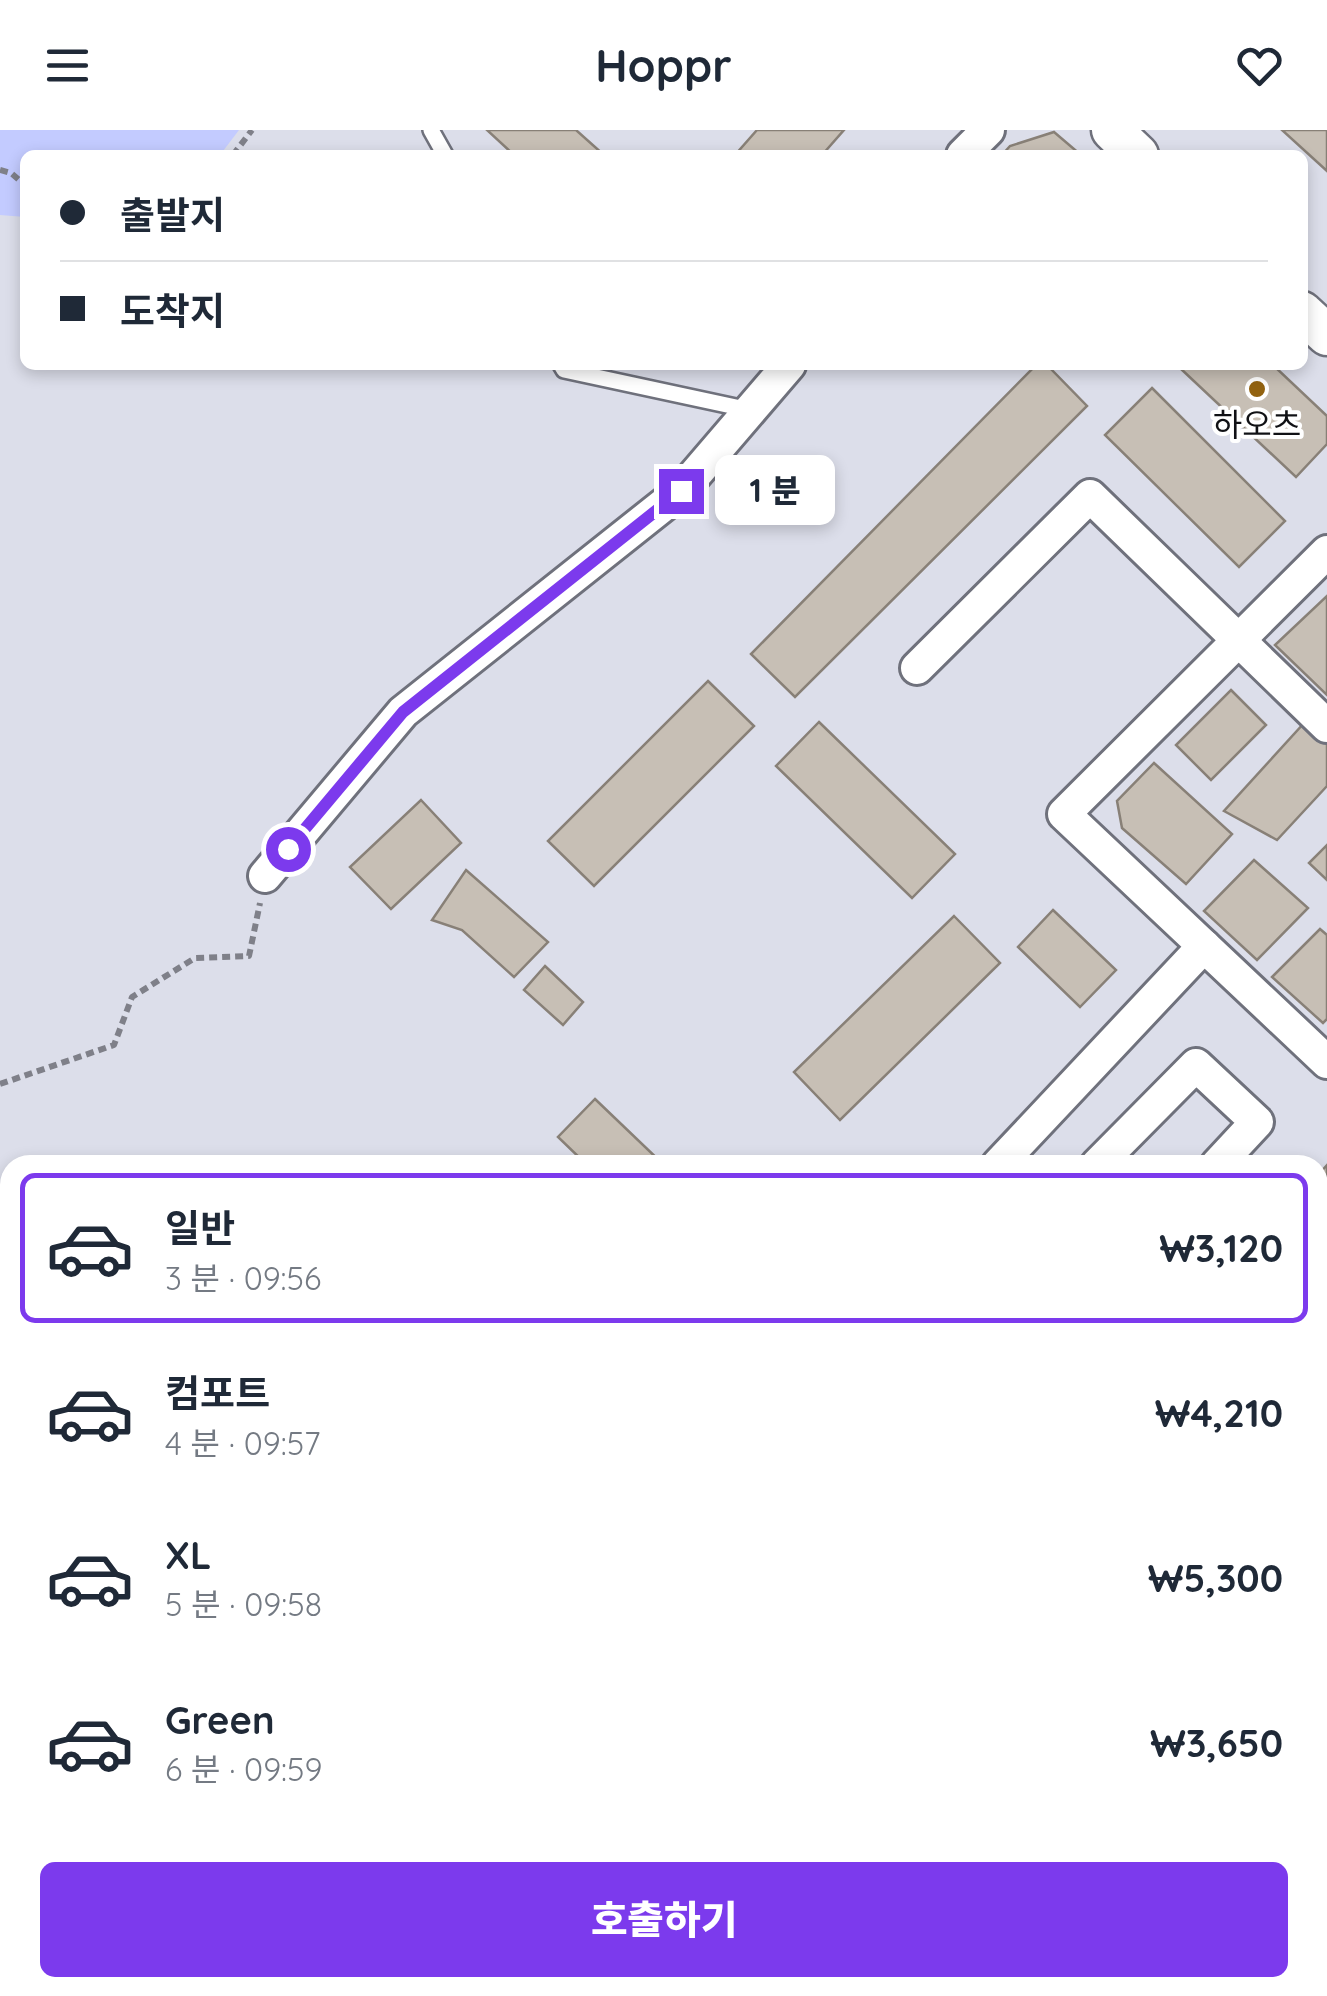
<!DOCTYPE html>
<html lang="ko">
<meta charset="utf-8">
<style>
body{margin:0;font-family:Quicksand,"Noto Sans KR",sans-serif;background:#f6f6f7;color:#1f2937;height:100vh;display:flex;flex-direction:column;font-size:38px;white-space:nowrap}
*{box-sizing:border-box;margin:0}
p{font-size:32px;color:#747a83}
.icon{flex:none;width:55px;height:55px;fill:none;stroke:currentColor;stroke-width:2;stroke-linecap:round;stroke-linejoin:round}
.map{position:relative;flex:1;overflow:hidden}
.side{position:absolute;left:0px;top:1025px;width:1328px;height:842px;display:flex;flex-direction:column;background:#fff;border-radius:30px 30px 0 0;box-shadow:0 5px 15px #0003}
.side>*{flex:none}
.top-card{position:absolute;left:20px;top:20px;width:1288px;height:220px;border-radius:15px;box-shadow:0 5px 15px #0003;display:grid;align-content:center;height:220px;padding:0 40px;background:#fff}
.end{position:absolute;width:45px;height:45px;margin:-22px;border:12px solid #7c3aed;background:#fff;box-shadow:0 0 0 5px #fff}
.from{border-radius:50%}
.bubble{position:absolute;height:70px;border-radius:15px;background:#fff;box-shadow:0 5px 15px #0003;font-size:32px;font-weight:800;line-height:70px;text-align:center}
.top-card b{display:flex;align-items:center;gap:35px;height:95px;font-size:38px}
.top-card b+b{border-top:2px solid #e0e1e3}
.top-card i{width:25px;height:25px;background:#1f2937}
ul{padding:18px 0 0;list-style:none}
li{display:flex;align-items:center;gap:30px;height:150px;margin:0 20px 15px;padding:0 20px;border:5px solid transparent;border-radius:15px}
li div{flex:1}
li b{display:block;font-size:38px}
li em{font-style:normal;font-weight:800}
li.active{border-color:#7c3aed}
li>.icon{width:90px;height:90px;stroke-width:1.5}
.primary-button{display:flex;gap:20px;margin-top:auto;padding:20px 40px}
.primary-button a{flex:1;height:115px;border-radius:15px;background:#7c3aed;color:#fff;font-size:40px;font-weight:800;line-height:115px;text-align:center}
header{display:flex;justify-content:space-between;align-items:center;height:130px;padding:0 40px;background:#fff;font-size:45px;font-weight:800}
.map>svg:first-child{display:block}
</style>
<header><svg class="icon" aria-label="menu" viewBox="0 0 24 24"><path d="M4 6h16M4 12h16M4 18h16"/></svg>Hoppr<svg class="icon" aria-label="heart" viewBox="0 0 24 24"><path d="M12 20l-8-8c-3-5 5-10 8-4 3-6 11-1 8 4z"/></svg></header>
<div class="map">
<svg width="1327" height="1866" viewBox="0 0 1327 1866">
<rect width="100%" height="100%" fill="#dcdeea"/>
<!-- green -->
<g fill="#c3cbff">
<polygon points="0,0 239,0 220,25 25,25 25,87 0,85"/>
<polygon points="0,1230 10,1245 10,1396 0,1408"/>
</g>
<!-- building -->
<g fill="#c7bfb5" stroke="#888077" stroke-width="2.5">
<polygon points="487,0 576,0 604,25 514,25"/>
<polygon points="757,0 844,0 822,25 735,25"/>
<polygon points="1282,0 1327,0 1327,41"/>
<polygon points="1054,2 1081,25 1002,25 1010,16"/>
<polygon points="1036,235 1047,235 1087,276 795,567 751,524"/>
<polygon points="1182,235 1273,235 1327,286 1327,314 1296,347 1180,238"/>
<polygon points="1152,258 1285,391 1239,437 1105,305"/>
<polygon points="1327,466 1327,565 1275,515"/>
<polygon points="708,551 754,596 594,756 548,711"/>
<polygon points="1231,560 1266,595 1211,650 1176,615"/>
<polygon points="819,592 955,724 912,768 776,636"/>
<polygon points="1305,592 1327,613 1327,656 1277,710 1224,681"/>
<polygon points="1154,633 1232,704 1186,754 1122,698 1117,671"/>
<polygon points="421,670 461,713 391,779 350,737"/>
<polygon points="1327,715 1327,750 1309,733"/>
<polygon points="1254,730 1308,778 1257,830 1204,781"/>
<polygon points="466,740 548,812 514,847 462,800 432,790"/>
<polygon points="1053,780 1116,840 1080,877 1018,817"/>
<polygon points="954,786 1000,833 840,990 794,942"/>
<polygon points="1320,799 1327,805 1327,889 1323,893 1272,847"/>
<polygon points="545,836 583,872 563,895 524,860"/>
<polygon points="595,969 664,1035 587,1035 558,1007"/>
<polygon points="1327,1035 1327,1127 1318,1137 1318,1045"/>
<polygon points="1327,1575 1327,1665 1318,1675 1318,1584"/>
<polygon points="344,1858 401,1858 402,1866 284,1866 283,1862"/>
<polygon points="421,1858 468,1858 461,1866 432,1866"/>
<polygon points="633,1858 664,1858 660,1866 636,1866 630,1863"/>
<polygon points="1228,1858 1294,1858 1297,1860 1290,1866 1235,1866"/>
</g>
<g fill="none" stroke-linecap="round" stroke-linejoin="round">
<defs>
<g id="service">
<polyline points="431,0 445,25"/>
<polyline points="561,235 564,240 750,280"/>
<polyline points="1130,1858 1138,1866"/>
</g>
<g id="minor">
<polyline points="963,25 988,0"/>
<polyline points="1327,422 1064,684 1327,932"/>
<polyline points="917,538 1090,366 1327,596"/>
<polyline points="265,746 403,582 681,361 789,235"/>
<polyline points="998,1035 1204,816"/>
<polyline points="1097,1035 1196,935 1257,992 1217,1035"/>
<polyline points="1318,1376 1327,1366"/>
<polyline points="503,1866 514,1858"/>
</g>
<g id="tertiary">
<polyline points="1112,0 1138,25"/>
<polyline points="1302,182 1327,205"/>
</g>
</defs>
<!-- service casing -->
<use href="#service" stroke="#6f717c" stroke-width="20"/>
<!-- minor casing -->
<use href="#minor" stroke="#6f717c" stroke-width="38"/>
<!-- tertiary casing -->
<use href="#tertiary" stroke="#6f717c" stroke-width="45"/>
<!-- path -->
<g stroke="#7f8089" stroke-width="6" stroke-dasharray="8 5" stroke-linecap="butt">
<polyline points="233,25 252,0"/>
<polyline points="0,40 11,43 25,55"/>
<polyline points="0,954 114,915 132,867 195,828 249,826 260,773"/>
<polyline points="0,1710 10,1712"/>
<polyline points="133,1866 134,1858"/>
</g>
<!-- service -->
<use href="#service" stroke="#fff" stroke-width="15"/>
<!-- minor -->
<use href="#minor" stroke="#fff" stroke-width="32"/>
<!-- tertiary -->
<use href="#tertiary" stroke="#fff" stroke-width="40"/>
</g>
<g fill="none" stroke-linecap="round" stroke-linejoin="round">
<!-- route -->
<polyline stroke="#7c3aed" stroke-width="12" points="288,719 403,582 681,361"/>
</g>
<!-- markers -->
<circle fill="#926210" stroke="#fff" stroke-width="4" cx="1257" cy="259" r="10"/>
<g text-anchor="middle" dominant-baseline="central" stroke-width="8" stroke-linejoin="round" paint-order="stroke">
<!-- poi labels -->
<g font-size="32" fill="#101115" stroke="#fff">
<text x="1257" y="294">하오츠</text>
</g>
</g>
</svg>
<i class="end from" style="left:288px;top:719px"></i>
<i class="end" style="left:681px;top:361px"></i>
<div class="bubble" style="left:715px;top:325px;width:120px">1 분</div>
<div class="top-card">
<b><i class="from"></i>출발지</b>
<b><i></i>도착지</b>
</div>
<section class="side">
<ul>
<li class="active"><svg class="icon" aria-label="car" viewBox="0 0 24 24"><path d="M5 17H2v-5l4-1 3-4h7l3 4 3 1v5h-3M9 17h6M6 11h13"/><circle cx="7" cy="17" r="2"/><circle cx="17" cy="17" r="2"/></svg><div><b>일반</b><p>3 분 · 09:56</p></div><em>₩3,120</em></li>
<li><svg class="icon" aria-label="car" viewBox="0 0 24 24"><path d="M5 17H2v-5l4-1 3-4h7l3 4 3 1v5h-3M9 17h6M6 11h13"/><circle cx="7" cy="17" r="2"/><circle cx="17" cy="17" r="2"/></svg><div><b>컴포트</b><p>4 분 · 09:57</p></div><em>₩4,210</em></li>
<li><svg class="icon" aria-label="car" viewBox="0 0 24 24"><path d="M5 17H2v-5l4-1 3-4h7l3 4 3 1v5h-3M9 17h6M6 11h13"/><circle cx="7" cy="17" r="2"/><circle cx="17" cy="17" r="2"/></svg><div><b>XL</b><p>5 분 · 09:58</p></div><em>₩5,300</em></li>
<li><svg class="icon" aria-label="car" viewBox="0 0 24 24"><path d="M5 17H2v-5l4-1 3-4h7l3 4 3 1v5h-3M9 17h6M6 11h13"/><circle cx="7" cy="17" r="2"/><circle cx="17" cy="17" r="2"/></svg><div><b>Green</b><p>6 분 · 09:59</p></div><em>₩3,650</em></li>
</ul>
<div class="primary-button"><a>호출하기</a></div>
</section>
</div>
